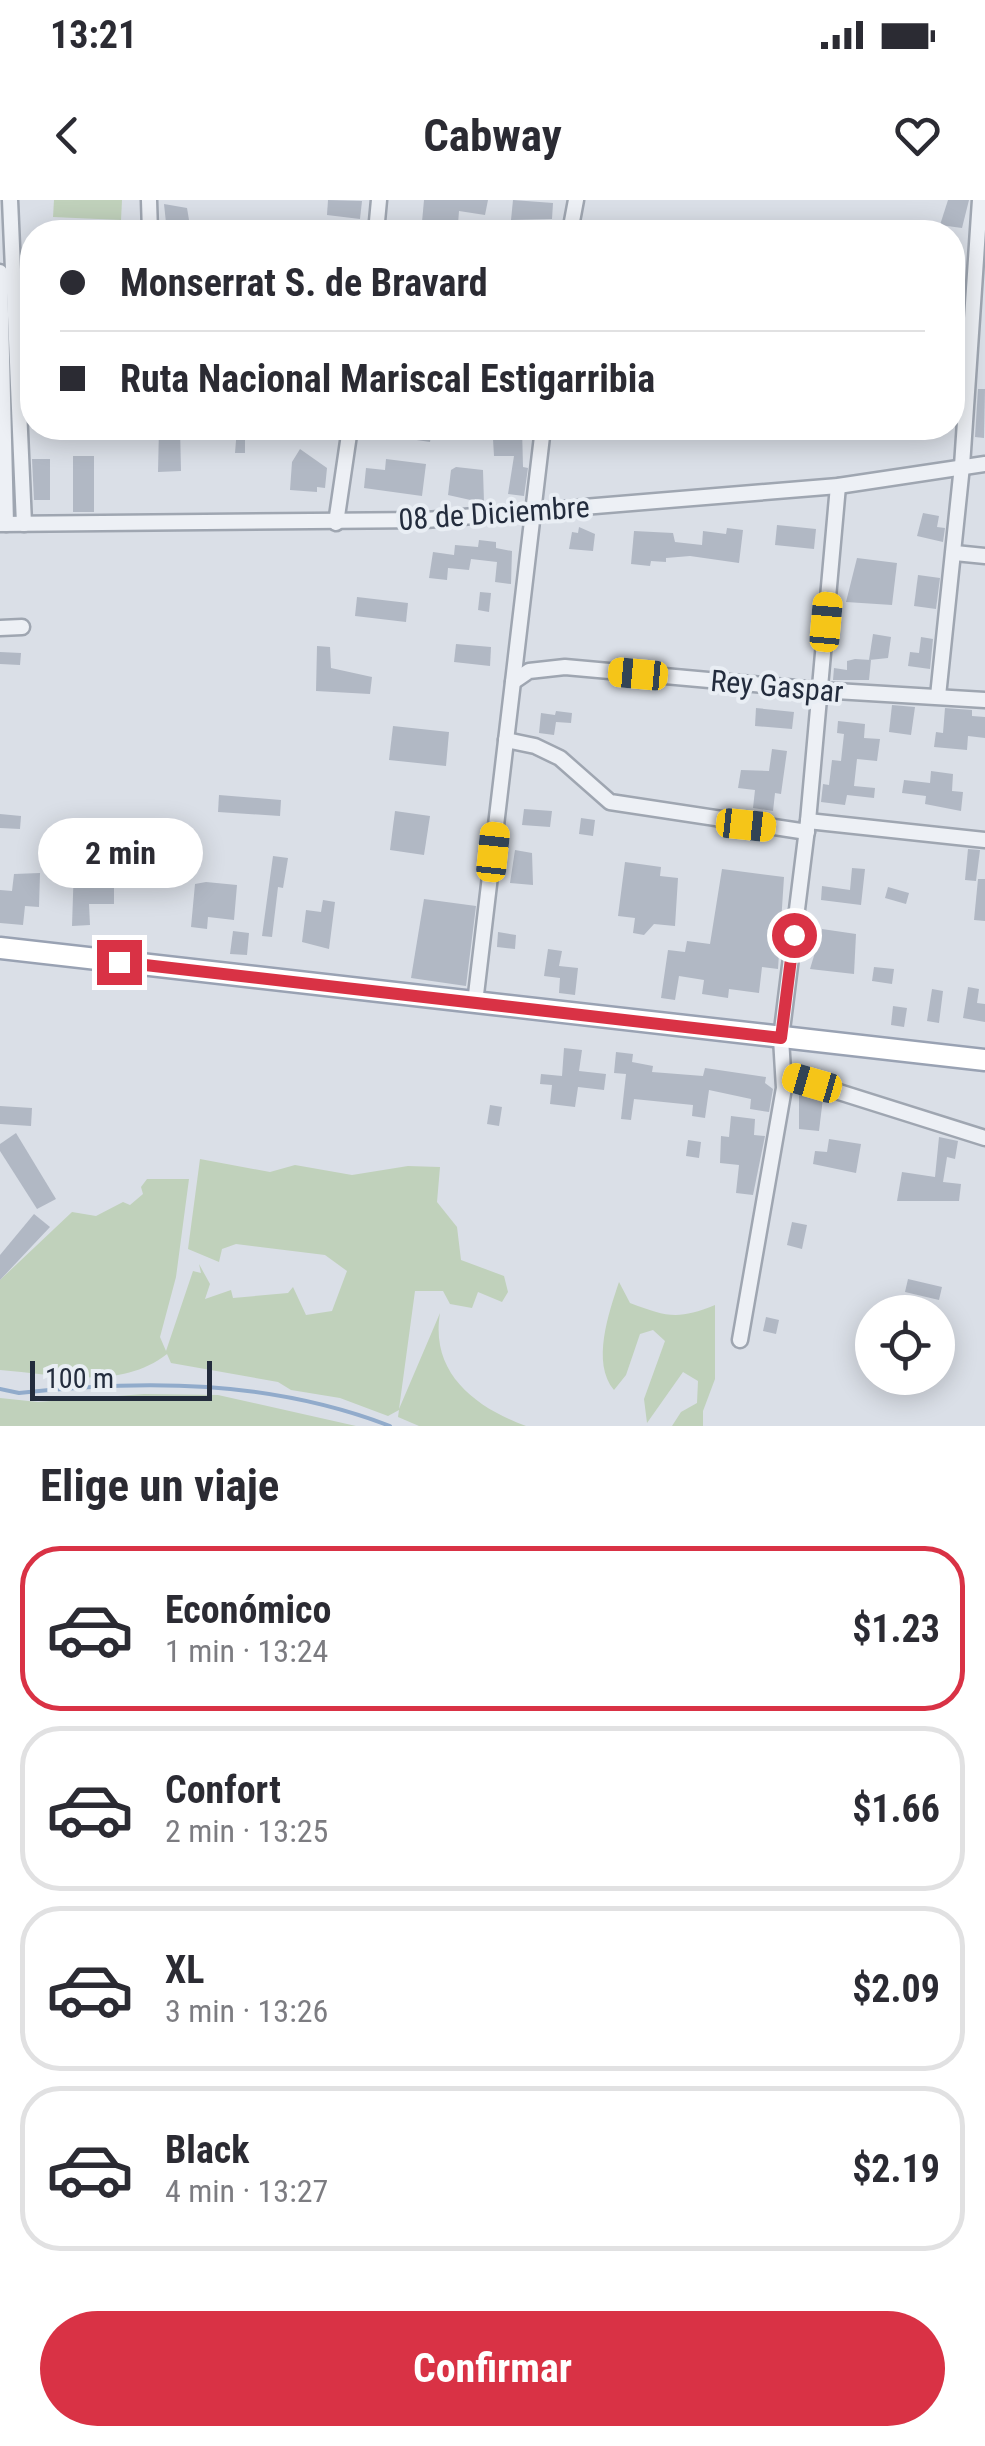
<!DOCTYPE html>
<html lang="es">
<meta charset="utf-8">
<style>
body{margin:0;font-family:"Roboto Condensed",sans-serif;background:#f2f2f3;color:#2b2b33;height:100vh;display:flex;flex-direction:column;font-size:38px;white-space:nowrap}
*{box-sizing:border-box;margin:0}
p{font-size:32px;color:#7c7c81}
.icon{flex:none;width:55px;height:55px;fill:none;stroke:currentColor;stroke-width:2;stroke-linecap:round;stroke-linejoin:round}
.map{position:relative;height:1226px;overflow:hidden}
.drawer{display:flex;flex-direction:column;background:#fff;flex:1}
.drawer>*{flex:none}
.top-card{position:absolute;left:20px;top:20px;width:945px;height:220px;border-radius:40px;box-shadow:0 5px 25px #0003;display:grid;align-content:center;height:220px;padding:0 40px;background:#fff}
.controls{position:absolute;left:855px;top:1095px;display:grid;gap:20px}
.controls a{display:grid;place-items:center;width:100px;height:100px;border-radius:50%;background:#fff;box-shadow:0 5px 25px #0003;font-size:50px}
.scale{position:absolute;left:30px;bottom:25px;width:182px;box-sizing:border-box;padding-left:10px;border:5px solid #232c3d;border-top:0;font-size:28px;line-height:35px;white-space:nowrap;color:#232c3d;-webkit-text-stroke:8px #e9eef4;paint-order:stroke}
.end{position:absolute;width:45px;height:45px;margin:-22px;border:12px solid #d93245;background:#fff;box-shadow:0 0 0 5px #fff}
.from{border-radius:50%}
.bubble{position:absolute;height:70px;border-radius:35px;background:#fff;box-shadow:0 5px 25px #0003;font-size:32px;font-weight:700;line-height:70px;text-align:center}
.car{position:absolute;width:30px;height:60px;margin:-30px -15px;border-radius:12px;box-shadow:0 0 8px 2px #0007;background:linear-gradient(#f5c518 24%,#345 0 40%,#f5c518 0 76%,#345 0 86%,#f5c518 0)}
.top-card b{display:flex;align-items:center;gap:35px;height:95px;font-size:38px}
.top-card b+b{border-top:2px solid #e1e1e2}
.top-card i{width:25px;height:25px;background:#2b2b33}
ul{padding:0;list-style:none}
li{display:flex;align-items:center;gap:30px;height:165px;margin:0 20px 15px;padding:0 20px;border:5px solid #e1e1e2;border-radius:40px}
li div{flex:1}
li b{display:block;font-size:38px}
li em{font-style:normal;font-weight:700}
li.active{border-color:#d93245}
li>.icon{width:90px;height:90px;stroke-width:1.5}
h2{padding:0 40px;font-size:45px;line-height:120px}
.button{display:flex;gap:20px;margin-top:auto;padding:20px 40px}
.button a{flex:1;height:115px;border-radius:60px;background:#d93245;color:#fff;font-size:40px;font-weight:700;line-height:115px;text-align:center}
.status{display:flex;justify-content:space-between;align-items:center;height:70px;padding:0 50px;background:#fff;direction:ltr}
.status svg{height:28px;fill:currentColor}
header{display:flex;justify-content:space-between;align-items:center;height:130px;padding:0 40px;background:#fff;font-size:45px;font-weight:700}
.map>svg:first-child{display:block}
</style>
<div class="status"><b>13:21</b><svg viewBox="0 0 49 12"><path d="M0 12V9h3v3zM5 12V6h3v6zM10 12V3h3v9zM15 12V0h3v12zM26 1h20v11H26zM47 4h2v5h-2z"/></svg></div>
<header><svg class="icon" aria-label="back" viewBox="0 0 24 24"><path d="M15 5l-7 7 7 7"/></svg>Cabway<svg class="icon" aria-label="heart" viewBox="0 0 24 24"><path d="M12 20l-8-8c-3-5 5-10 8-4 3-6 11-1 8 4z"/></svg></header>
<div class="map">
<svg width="985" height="1226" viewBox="0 0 985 1226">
<rect width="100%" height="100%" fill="#dadfe7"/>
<!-- green -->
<g fill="#c0d1bb">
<polygon points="54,0 122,0 121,20 53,17"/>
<path d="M200 959 270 972 295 965 352 975 408 966 440 967 437 1002 457 1027 461 1060 504 1076 508 1092 502 1102 478 1092 472 1108 450 1104 443 1091H415L399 1209 440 1113C430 1173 475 1207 526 1226H419L398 1217 399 1210 388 1216 340 1198 291 1190 278 1182 171 1163 167 1154C120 1191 55 1174 0 1170V1080L72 1012 96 1016 123 1002 130 1005 143 994 141 987 147 979H189L176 1077 160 1137 166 1151 193 1071 201 1073 199 1064 210 1084 205 1099 231 1090 233 1098 288 1093 293 1087 306 1115 332 1111 347 1071 325 1055 236 1044 222 1049 219 1062 188 1049Z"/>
<path d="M619 1082 630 1103C667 1117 678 1120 715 1105V1179L703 1211V1226H672L681 1212 697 1203 698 1181 683 1172 647 1223 644 1199 665 1141 653 1130 640 1134 626 1175 614 1190C591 1163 609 1112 619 1082Z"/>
<polygon points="144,1194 218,1195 356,1226 0,1226 0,1198 38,1202"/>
</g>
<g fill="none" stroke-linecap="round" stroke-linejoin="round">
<!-- stream -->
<path stroke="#91abcb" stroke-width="4" d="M0 1189 19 1193C145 1179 270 1180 390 1226"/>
</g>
<!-- building -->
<g fill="#b1b8c4">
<polygon points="328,0 362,1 360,19 327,15"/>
<polygon points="424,0 488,0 485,15 459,11 458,24 422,22"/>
<polygon points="513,0 553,3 552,19 511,20"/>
<polygon points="948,0 969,0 962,28 940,25"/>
<polygon points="164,4 187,8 191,32 167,32"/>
<polygon points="978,189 985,189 984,238 975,237"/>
<polygon points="159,228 180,228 181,271 158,272"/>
<polygon points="237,228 267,228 267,240 245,240 245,253 235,253"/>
<polygon points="412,228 432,228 430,242 410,239"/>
<polygon points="513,228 522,228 523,267 528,268 524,296 508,294 514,256 494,256 493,239 512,238"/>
<polygon points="300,249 327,268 325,288 317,287 317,292 290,290 292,262"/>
<rect x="73" y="256" width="21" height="56"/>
<polygon points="32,259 50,259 50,300 34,300"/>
<polygon points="386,259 426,264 422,296 364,288 366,268 385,270"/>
<polygon points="456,267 483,270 484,303 448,295 451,270"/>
<polygon points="923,313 939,316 937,327 945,328 943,342 917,336"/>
<polygon points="777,325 816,329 814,349 775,345"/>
<polygon points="579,327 595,334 593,351 569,349 572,332 578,333"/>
<polygon points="727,328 743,330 739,363 690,356 666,358 666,362 651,361 650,366 631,364 634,331 673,333 675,342 702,345 703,331 726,334"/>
<polygon points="479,340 496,342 496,348 512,351 511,384 495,382 497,362 471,359 469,370 448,368 447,380 429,378 433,352 454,355 455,345 478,347"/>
<polygon points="857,358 897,363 892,405 846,402"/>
<polygon points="918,375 940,378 936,409 914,406"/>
<polygon points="480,392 491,393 489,412 478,410"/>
<polygon points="357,397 408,403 406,422 355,416"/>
<polygon points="873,434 891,437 888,458 869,460"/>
<polygon points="921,437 933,439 930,469 908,466 910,452 919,453"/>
<polygon points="456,444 491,447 490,466 454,462"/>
<polygon points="317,446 330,447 331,468 372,477 370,494 316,491"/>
<polygon points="0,452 21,453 20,465 0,464"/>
<polygon points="855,459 871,460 869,480 833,480 834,468 847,470 847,461"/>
<polygon points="892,505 915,507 911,535 889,532"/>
<polygon points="756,508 794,512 792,529 755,526"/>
<polygon points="945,508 972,510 972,516 985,517 985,538 968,536 967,550 934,547 936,532 943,533"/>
<polygon points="556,511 572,513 571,523 556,522 554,535 539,533 541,513 555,515"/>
<polygon points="838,521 865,524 864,538 880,539 877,561 857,559 854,586 875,588 874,598 847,595 845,605 821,602 823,584 829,585 832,560 841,561 844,534 837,533"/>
<polygon points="393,526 449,532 446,566 389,560"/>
<polygon points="772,549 787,551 781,594 775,593 773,611 753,608 755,590 738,588 741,570 769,571"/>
<polygon points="931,571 953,574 952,591 963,592 961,611 925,604 926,596 902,593 904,580 930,583"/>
<polygon points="219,595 281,600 280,616 218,612"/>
<polygon points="524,609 552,611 550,627 522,625"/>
<polygon points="395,611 430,616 424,655 390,650"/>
<polygon points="0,614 21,616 20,629 0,628"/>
<polygon points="581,618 595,620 593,636 579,634"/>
<polygon points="106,629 117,629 118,656 107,656"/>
<polygon points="968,649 980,650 976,681 965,680"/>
<polygon points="515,650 532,653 533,685 510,683"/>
<polygon points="273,656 288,658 283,688 278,687 272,737 262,736"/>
<polygon points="625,662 661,667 660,676 678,678 675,726 654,724 644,735 633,733 635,718 618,716"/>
<polygon points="107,664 108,676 114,676 114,704 89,704 90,725 72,726 74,665"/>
<polygon points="852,668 865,669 861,705 821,700 822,686 850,690"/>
<polygon points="722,669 784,677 778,769 762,767 759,793 729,789 728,798 702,794 704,780 679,776 675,800 661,798 668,750 685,752 687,741 710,744"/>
<polygon points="40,673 39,707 25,706 23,725 0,723 0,690 12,691 14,674"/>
<polygon points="978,679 985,679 985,721 974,720"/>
<polygon points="206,682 237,685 234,720 208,717 207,729 191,727 195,684"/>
<polygon points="888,687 909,693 906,704 885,698"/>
<polygon points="424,699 476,706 466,786 411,778"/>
<polygon points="323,700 335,702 329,749 302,742 306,710 321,712"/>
<polygon points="822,729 856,734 854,774 810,769"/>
<polygon points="233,731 249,733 247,755 230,754"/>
<polygon points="498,732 516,735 515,749 497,747"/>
<polygon points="548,749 562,751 559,766 578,768 575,795 559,793 560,778 544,776"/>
<polygon points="874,767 894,769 892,784 872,781"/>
<polygon points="968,787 979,789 977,803 985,804 985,822 963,818"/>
<polygon points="932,789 943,791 939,823 927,821"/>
<polygon points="893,806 907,808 904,827 891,825"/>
<polygon points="564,848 582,850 579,871 606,874 604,890 578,887 575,907 550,904 552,885 540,884 541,874 562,876"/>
<polygon points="616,852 633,854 632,862 653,866 652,872 703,876 705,868 766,877 765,883 773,889 769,912 750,909 751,899 709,890 705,918 692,916 693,905 634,899 631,920 621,919 626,874 614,873"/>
<polygon points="799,895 823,898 819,931 799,929"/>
<polygon points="490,905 502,907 499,926 487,924"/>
<polygon points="0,906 32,908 31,926 0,924"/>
<polygon points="731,916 755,919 754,935 765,936 753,995 736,993 739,965 720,963 721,936 729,937"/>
<polygon points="16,933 56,999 37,1009 0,951 0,944"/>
<polygon points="939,937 958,941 955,959 947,957 943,982 961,984 959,1001 897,1001 902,972 935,977"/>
<polygon points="829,939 861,944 856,973 813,964 815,951 827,952"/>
<polygon points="688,940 701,942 699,958 686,956"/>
<polygon points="34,1014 50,1027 0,1080 0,1055"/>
<polygon points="792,1022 807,1025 802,1049 787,1045"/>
<polygon points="908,1079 942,1087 939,1100 905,1092"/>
<polygon points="766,1117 779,1120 776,1134 763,1131"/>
</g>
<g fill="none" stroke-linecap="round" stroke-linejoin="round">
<defs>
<g id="street">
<polyline points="10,0 24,324"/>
<polyline points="149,0 150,32"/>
<polyline points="376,32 379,0"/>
<polyline points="570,32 576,0"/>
<polyline points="0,72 6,324"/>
<polyline points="336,323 350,228"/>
<polyline points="0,324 426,320 838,286 985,264"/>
<polyline points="955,353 985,356"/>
<polyline points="0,428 22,427"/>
<polyline points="513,482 529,471 565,467 819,490 985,500"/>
<polyline points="938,496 962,266 980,0"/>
<polyline points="506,540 535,546 560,558 610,602 807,632"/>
<polyline points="808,621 985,640"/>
<polyline points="475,803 543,228"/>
<polyline points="785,875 985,938"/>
<polyline points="740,1140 784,888 781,838 808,621 838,286"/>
</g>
<polyline id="primary" points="0,748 985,860"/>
</defs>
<!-- street casing -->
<use href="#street" stroke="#9fa6b1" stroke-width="19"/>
<!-- primary casing -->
<use href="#primary" stroke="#99a2b3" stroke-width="25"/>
<!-- street -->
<use href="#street" stroke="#edf0f5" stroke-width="14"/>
<!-- primary -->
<use href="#primary" stroke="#fff" stroke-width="20"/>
</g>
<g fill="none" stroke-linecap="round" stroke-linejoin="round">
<!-- route -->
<polyline stroke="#d93245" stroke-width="12" points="119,762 781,838 794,735"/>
</g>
<g text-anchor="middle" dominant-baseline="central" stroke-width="8" stroke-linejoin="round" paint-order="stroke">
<!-- street labels -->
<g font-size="30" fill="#232c3d" stroke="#e9eef4">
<text transform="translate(494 313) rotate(-4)">08 de Diciembre</text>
<text transform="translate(777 486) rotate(5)">Rey Gaspar</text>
</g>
</g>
</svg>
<div class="controls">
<a><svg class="icon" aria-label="locate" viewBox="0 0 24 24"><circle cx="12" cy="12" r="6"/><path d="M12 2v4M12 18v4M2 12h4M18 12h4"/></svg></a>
</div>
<div class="scale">100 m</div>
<i class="end from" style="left:794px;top:735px"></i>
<i class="end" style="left:119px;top:762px"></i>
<div class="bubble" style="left:38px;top:618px;width:165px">2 min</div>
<i class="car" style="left:826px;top:422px;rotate:5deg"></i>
<i class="car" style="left:638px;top:474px;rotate:275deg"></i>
<i class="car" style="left:746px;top:625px;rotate:96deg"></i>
<i class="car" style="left:493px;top:652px;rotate:6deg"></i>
<i class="car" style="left:812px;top:883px;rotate:286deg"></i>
<div class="top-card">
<b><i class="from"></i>Monserrat S. de Bravard</b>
<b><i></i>Ruta Nacional Mariscal Estigarribia</b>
</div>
</div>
<section class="drawer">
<h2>Elige un viaje</h2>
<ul>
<li class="active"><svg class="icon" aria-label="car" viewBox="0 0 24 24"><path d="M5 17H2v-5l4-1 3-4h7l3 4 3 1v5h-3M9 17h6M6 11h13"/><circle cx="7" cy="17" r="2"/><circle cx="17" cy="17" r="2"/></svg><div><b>Económico</b><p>1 min · 13:24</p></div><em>$1.23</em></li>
<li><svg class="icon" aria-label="car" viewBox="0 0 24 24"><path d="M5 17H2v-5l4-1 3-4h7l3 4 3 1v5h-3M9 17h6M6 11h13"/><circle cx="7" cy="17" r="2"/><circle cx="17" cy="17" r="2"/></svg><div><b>Confort</b><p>2 min · 13:25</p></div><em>$1.66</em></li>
<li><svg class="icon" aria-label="car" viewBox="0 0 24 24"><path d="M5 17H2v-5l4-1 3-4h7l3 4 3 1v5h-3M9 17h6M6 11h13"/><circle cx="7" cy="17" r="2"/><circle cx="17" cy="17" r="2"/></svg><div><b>XL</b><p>3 min · 13:26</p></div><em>$2.09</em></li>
<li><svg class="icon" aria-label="car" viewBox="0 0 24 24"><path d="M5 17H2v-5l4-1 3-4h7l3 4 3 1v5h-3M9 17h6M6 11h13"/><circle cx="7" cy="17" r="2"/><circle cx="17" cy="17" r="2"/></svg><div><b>Black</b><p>4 min · 13:27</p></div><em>$2.19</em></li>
</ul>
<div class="button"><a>Confirmar</a></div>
</section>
